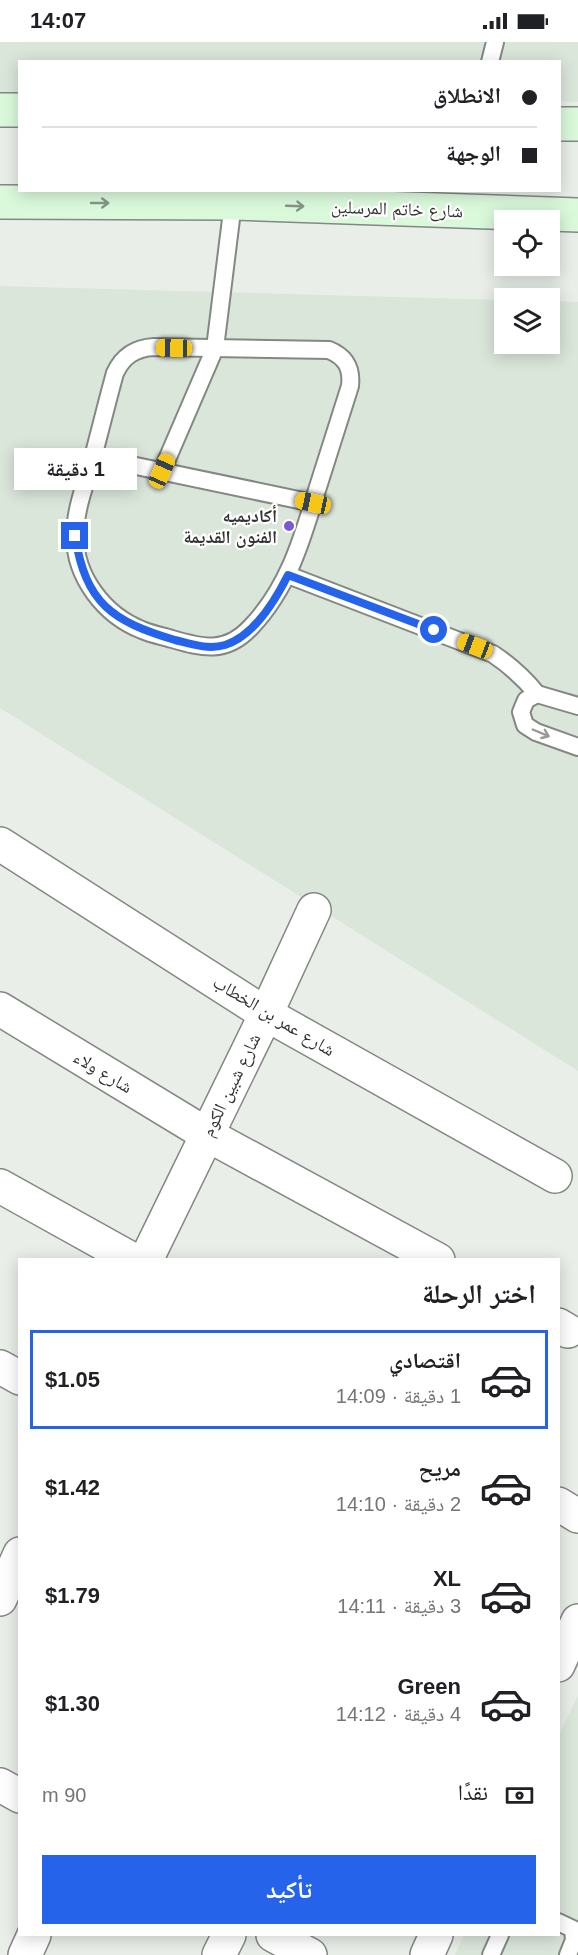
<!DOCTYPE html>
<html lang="ar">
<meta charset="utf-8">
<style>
body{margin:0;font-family:Helvetica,"Noto Naskh Arabic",sans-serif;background:#f6f6f6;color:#202124;direction:rtl;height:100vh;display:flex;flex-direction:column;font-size:22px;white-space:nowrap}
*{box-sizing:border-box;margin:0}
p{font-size:20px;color:#757577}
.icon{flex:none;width:33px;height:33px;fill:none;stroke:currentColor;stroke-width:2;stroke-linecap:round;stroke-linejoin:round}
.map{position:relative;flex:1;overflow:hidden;direction:ltr}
.drawer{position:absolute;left:18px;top:1216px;width:542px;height:678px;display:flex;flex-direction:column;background:#fff;border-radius:0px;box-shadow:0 3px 15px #0003;direction:rtl}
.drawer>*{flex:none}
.banner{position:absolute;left:18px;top:18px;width:543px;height:132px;border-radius:0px;box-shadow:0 3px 15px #0003;direction:rtl;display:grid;align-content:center;height:132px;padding:0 24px;background:#fff}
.fabs{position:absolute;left:494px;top:168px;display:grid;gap:12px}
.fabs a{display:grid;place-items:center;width:66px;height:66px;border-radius:0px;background:#fff;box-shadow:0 3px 15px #0003;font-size:30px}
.end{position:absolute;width:27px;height:27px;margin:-14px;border:8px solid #2563eb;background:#fff;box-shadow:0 0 0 3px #fff}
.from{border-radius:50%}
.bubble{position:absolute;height:42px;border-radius:0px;background:#fff;box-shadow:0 3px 15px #0003;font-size:20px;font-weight:700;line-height:42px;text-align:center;direction:rtl}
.car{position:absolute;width:18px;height:36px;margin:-18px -9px;border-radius:8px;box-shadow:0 0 4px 2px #0007;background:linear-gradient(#f5c518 24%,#345 0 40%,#f5c518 0 76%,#345 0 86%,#f5c518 0)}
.banner b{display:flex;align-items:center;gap:21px;height:57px;font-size:22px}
.banner b+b{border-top:2px solid #e0e0e0}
.banner i{width:15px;height:15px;background:#202124}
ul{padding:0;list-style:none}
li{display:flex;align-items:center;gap:18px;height:99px;margin:0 12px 9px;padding:0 12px;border:3px solid transparent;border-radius:0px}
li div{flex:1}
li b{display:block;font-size:22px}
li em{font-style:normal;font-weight:700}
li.active{border-color:#2563eb}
li>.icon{width:54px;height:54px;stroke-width:1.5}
h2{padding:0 24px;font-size:27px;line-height:72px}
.pay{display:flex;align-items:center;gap:15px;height:66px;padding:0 24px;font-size:22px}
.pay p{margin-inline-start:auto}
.cta{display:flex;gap:12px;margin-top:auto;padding:12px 24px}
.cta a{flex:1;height:69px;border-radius:0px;background:#2563eb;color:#fff;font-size:24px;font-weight:700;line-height:69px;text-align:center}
.status{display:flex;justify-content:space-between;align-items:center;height:42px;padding:0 30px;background:#fff;direction:ltr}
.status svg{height:16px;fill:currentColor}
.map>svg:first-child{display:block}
</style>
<div class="status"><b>14:07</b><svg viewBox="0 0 49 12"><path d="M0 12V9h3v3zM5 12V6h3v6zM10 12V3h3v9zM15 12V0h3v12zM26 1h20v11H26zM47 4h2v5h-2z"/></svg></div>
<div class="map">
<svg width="578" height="1913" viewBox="0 0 578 1913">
<rect width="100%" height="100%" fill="#e9eee9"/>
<!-- built -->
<g fill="#dbe6db">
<polygon points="0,0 578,0 578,60 560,59 560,20 20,20 19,59 0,59"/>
<polygon points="0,244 504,258 504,302 549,302 549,259 578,260 578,1029 0,666"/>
<polygon points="578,1653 578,1913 455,1913 464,1893 558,1893 558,1695"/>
</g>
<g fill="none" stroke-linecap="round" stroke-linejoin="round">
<defs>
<g id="service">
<polyline points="490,20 495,0"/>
<path d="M154 305 329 308C346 315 352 326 350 344 339 379 328 413 317 448 302 498 288 546 251 585 226 612 203 606 172 597 162 594 151 592 142 588 104 573 75 535 75 494 75 468 85 443 92 419 100 389 107 360 115 331 123 314 135 306 154 305Z"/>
<polyline points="93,415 313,461"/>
<polyline points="162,429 215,306 233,161"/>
<path d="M288 533 493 612C511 624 524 636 537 652"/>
<polyline points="578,664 537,652 526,658 521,670 525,683 536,690 578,705"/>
<polyline points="558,1880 573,1887 574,1898 568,1913"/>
<polyline points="491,1913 500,1893"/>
</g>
<g id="minor">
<polyline points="0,802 266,972 555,1134"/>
<polyline points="0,967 206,1092 438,1218"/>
<polyline points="0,1144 133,1218"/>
<polyline points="146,1218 266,972 314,868"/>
<polyline points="558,1283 568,1289"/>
<polyline points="0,1325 20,1336"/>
<polyline points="558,1462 578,1474"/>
<polyline points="0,1557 20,1512"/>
<polyline points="558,1623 578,1579"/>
<polyline points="0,1743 20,1754"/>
<polyline points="273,1893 310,1913"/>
<polyline points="25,1913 34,1893"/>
<polyline points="219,1913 229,1893"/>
<polyline points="427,1913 436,1893"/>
</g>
<g id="secondary">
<polyline points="0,68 20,68"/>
<polyline points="560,82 578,82"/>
<polyline points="0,160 233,161 578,173"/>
</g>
</defs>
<!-- service casing -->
<use href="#service" stroke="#838883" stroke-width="20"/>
<!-- minor casing -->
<use href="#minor" stroke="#838883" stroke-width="36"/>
<!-- secondary casing -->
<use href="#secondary" stroke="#838883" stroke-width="36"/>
<!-- service -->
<use href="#service" stroke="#fff" stroke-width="16"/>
<!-- minor -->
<use href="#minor" stroke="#fff" stroke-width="33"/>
<!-- secondary -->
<use href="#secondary" stroke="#daf9db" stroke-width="33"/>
</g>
<!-- one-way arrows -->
<defs><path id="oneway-shaft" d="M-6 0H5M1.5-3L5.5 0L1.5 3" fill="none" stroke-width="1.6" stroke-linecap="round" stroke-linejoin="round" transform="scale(1.5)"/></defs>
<g stroke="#869686">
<use href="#oneway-shaft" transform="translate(100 161)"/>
<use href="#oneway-shaft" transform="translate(295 164) rotate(2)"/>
</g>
<use stroke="#989a98" href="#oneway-shaft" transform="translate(541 691) rotate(23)"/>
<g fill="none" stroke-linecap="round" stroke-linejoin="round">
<!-- route -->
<path stroke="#2563eb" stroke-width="8" d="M75 494C86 562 112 579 175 598 191 602 208 608 225 603 254 594 275 559 288 533L434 588"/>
</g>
<!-- markers -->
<circle fill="#775ad4" stroke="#fff" stroke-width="2" cx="289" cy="484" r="6"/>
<g text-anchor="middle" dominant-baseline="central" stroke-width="4.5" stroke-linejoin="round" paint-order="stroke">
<!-- street labels -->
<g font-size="18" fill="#323432" stroke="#fff">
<text transform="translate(397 167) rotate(2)">شارع خاتم المرسلين</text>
<text transform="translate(274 974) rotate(31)">شارع عمر بن الخطاب</text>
<text transform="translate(103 1030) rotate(31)">شارع ولاء</text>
<text transform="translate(231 1043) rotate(-64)">شارع شبين الكوم</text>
</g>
<!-- poi labels -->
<g font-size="18" font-weight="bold" fill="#323432" stroke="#fff" text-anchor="end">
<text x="277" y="474">أكاديميه<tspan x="277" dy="21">الفنون القديمة</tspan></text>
</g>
</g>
</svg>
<div class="fabs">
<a><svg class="icon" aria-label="locate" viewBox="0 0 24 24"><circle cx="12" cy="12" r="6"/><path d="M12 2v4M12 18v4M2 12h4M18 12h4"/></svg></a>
<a><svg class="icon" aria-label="layers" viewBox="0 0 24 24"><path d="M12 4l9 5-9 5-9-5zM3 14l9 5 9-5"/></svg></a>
</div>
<i class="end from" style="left:434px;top:588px"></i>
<i class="end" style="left:75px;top:494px"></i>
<div class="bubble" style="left:14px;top:406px;width:123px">1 دقيقة</div>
<i class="car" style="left:174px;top:306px;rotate:271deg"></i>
<i class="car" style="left:162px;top:429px;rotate:24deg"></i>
<i class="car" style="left:313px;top:461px;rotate:282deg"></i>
<i class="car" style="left:475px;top:604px;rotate:291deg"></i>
<div class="banner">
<b><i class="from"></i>الانطلاق</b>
<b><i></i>الوجهة</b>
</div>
<section class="drawer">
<h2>اختر الرحلة</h2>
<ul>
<li class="active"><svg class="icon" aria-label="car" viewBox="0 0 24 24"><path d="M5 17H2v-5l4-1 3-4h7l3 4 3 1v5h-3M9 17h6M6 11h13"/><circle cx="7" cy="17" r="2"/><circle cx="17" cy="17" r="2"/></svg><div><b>اقتصادي</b><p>1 دقيقة · 14:09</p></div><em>$1.05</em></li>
<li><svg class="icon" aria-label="car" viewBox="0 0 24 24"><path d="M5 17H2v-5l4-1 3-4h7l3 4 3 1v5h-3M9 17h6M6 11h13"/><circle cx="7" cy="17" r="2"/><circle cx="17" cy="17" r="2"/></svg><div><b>مريح</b><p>2 دقيقة · 14:10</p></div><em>$1.42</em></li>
<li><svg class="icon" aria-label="car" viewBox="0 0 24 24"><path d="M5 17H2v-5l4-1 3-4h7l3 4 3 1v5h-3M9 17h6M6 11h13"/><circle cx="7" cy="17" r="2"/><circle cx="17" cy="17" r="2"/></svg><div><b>XL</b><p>3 دقيقة · 14:11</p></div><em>$1.79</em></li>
<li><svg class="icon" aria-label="car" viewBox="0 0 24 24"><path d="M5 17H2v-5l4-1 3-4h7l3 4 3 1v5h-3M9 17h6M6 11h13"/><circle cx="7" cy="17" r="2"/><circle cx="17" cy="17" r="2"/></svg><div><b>Green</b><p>4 دقيقة · 14:12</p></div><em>$1.30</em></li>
</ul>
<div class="pay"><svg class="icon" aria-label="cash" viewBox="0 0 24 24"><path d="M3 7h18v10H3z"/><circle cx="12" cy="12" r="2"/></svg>نقدًا<p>90 m</p></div>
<div class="cta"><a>تأكيد</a></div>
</section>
</div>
